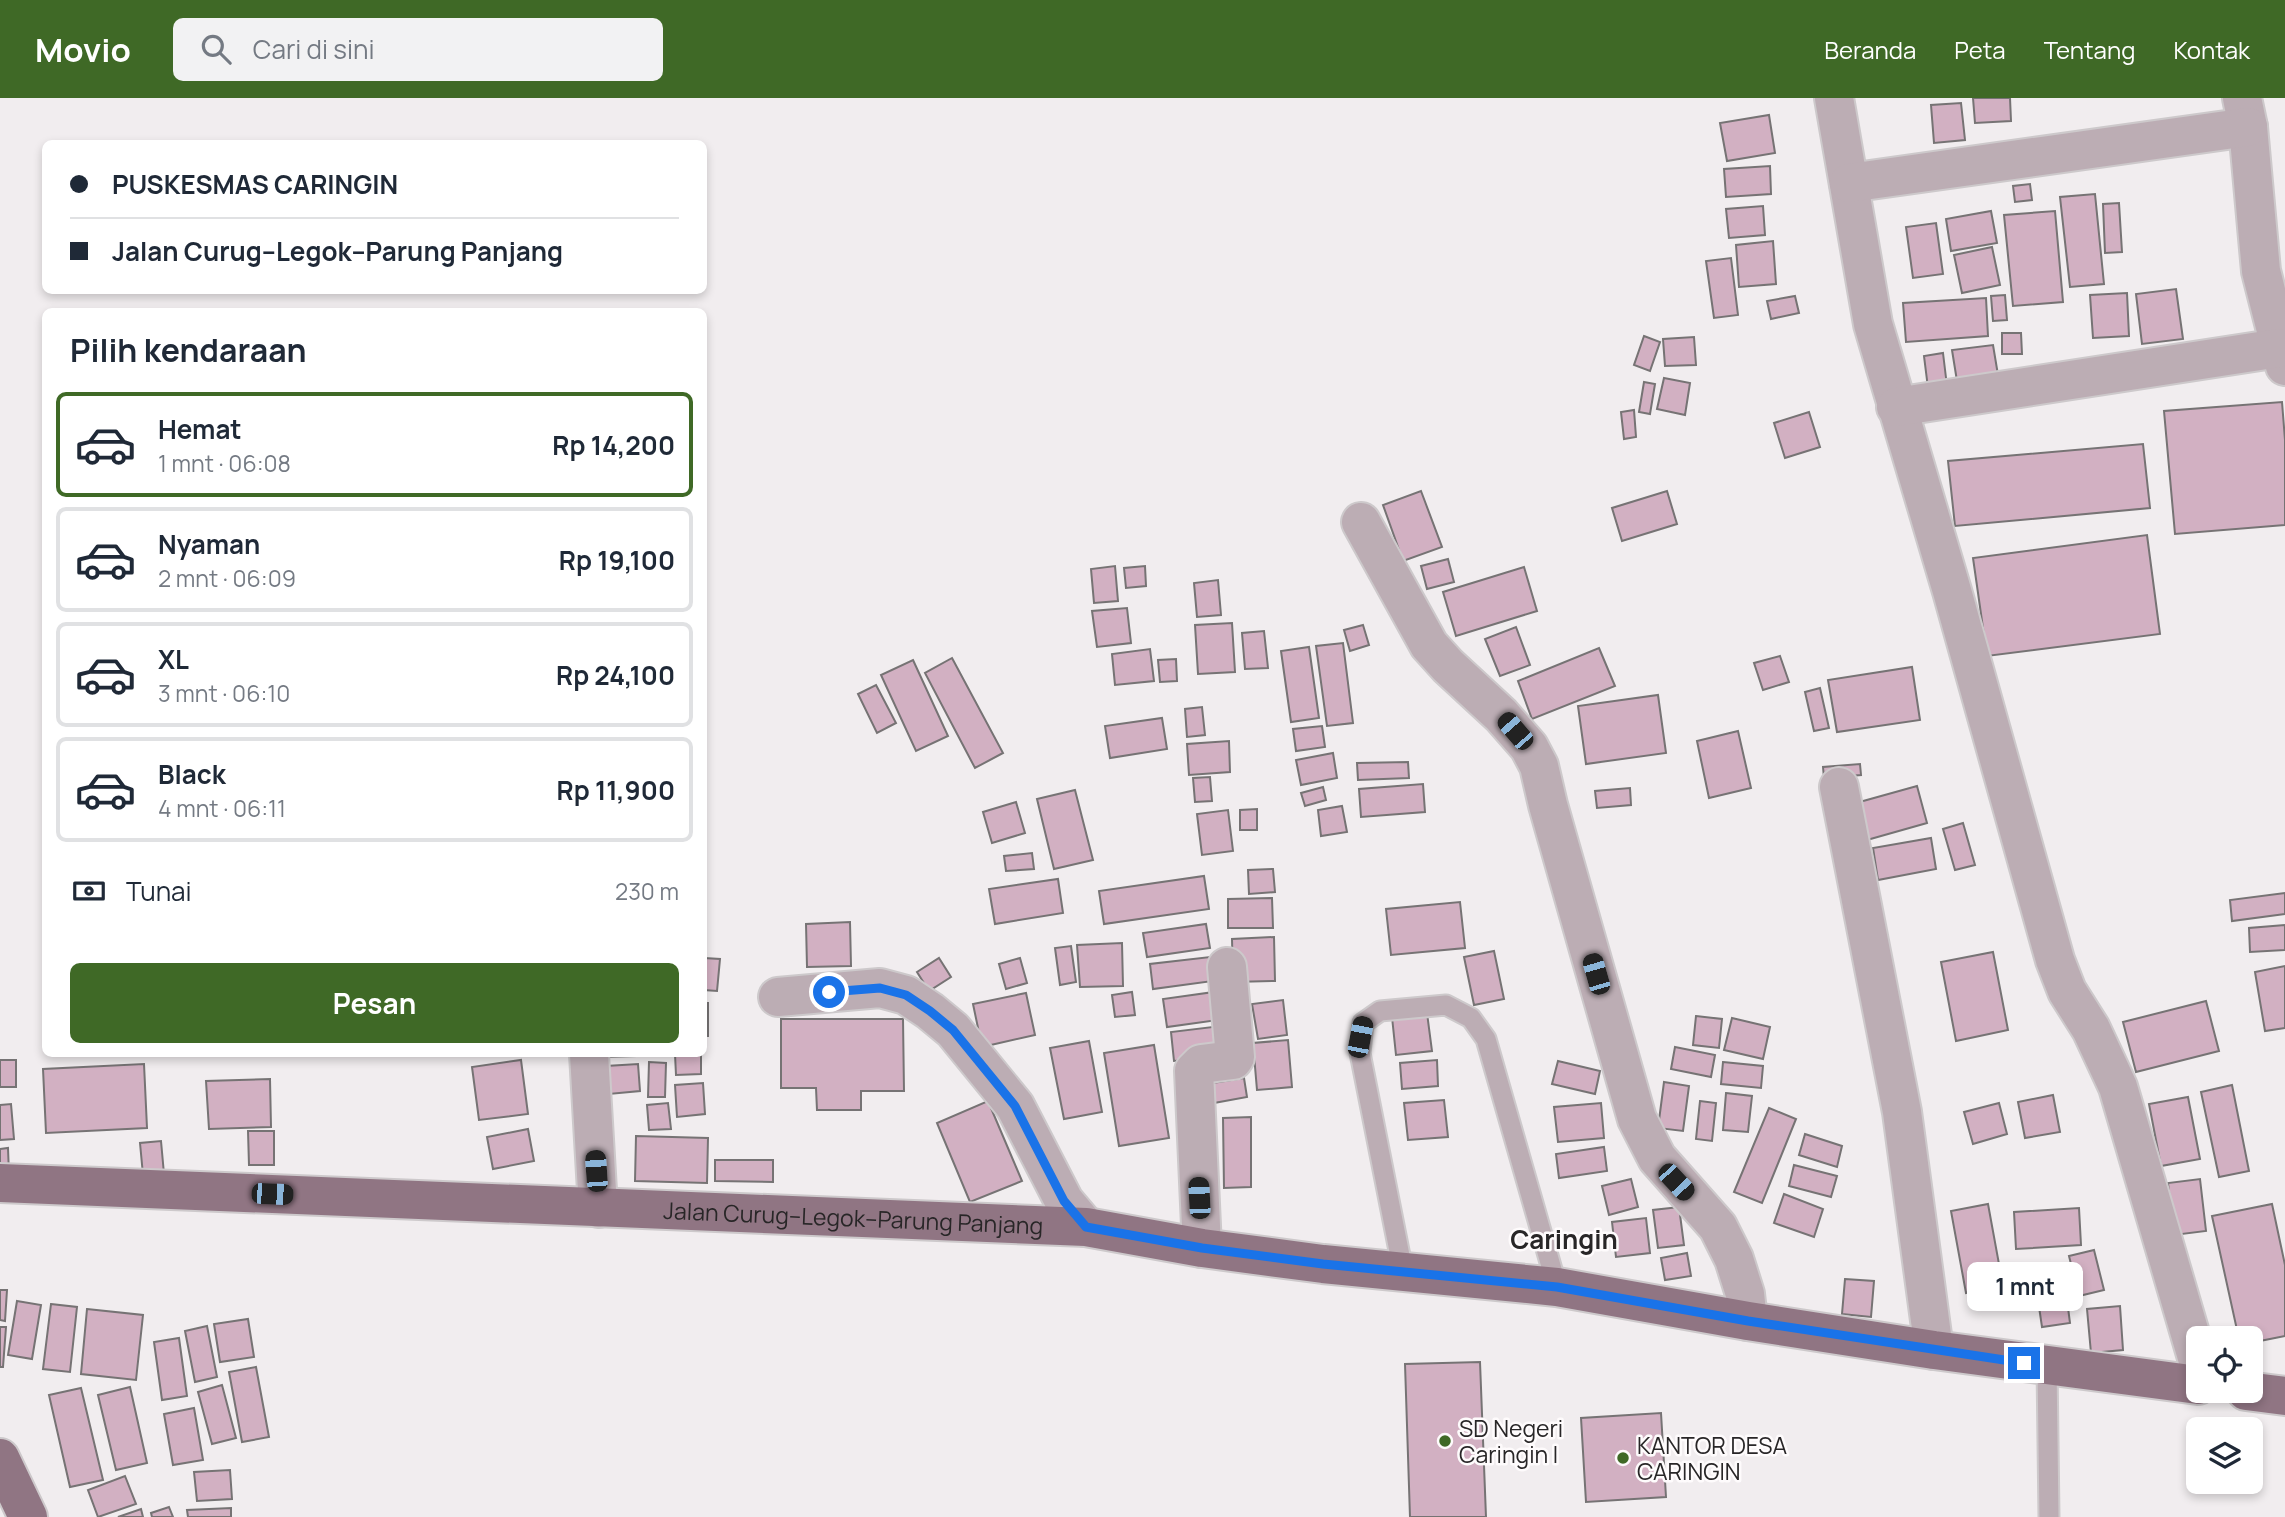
<!DOCTYPE html>
<html lang="id">
<meta charset="utf-8">
<style>
body{margin:0;font-family:Manrope,sans-serif;background:#f2f2f3;color:#1f2937;height:100vh;display:flex;flex-direction:column;font-size:26px;white-space:nowrap}
*{box-sizing:border-box;margin:0}
p{font-size:23px;color:#747a83}
.icon{flex:none;width:38px;height:38px;fill:none;stroke:currentColor;stroke-width:2;stroke-linecap:round;stroke-linejoin:round}
.map{position:relative;flex:1;overflow:hidden}
.drawer{position:absolute;left:42px;top:210px;width:665px;height:749px;display:flex;flex-direction:column;background:#fff;border-radius:10px;box-shadow:0 4px 10px #0003}
.drawer>*{flex:none}
.banner{position:absolute;left:42px;top:42px;width:665px;height:154px;border-radius:10px;box-shadow:0 4px 10px #0003;display:grid;align-content:center;height:154px;padding:0 28px;background:#fff}
.tools{position:absolute;left:2186px;top:1228px;display:grid;gap:14px}
.tools a{display:grid;place-items:center;width:77px;height:77px;border-radius:10px;background:#fff;box-shadow:0 4px 10px #0003;font-size:35px}
.end{position:absolute;width:32px;height:32px;margin:-16px;border:9px solid #1a73e8;background:#fff;box-shadow:0 0 0 4px #fff}
.from{border-radius:50%}
.bubble{position:absolute;height:49px;border-radius:10px;background:#fff;box-shadow:0 4px 10px #0003;font-size:23px;font-weight:700;line-height:49px;text-align:center}
.car{position:absolute;width:21px;height:42px;margin:-21px -10px;border-radius:9px;box-shadow:0 0 5px 2px #0007;background:linear-gradient(#222 24%,#8ab4d8 0 40%,#222 0 76%,#8ab4d8 0 86%,#222 0)}
.banner b{display:flex;align-items:center;gap:24px;height:66px;font-size:26px}
.banner b+b{border-top:2px solid #e0e1e3}
.banner i{width:18px;height:18px;background:#1f2937}
ul{padding:0;list-style:none}
li{display:flex;align-items:center;gap:21px;height:105px;margin:0 14px 10px;padding:0 14px;border:4px solid #e0e1e3;border-radius:10px}
li div{flex:1}
li b{display:block;font-size:26px}
li em{font-style:normal;font-weight:700}
li.current{border-color:#3f6926}
li>.icon{width:63px;height:63px;stroke-width:1.5}
h2{padding:0 28px;font-size:32px;line-height:84px}
.pay{display:flex;align-items:center;gap:18px;height:77px;padding:0 28px;font-size:26px}
.pay p{margin-inline-start:auto}
.cta{display:flex;gap:14px;margin-top:auto;padding:14px 28px}
.cta a{flex:1;height:80px;border-radius:10px;background:#3f6926;color:#fff;font-size:28px;font-weight:700;line-height:80px;text-align:center}
header{display:flex;align-items:center;gap:42px;box-sizing:border-box;height:98px;padding:0 35px;background:#3f6926;color:#fff}
header strong{font-size:33px}
nav{display:flex;gap:38px;margin-inline-start:auto;font-size:24px}
.search{width:490px;height:63px;background:#f2f2f3;display:flex;align-items:center;gap:18px;box-sizing:border-box;padding:0 24px;border-radius:10px;color:#747a83;font-size:26px}
.map>svg:first-child{display:block}
</style>
<header>
<strong>Movio</strong>
<div class="search"><svg class="icon" aria-label="search" viewBox="0 0 24 24"><circle cx="10" cy="10" r="6"/><path d="M15 15l6 6"/></svg>Cari di sini</div>
<nav><a>Beranda</a><a>Peta</a><a>Tentang</a><a>Kontak</a></nav>
</header>
<div class="map">
<svg width="2285" height="1419" viewBox="0 0 2285 1419">
<rect width="100%" height="100%" fill="#f1edef"/>
<!-- building -->
<g fill="#d2b0c2" stroke="#767374" stroke-width="2">
<polygon points="1973,0 2010,0 2011,23 1975,25"/>
<polygon points="1961,5 1965,42 1934,45 1931,7"/>
<polygon points="1769,17 1775,55 1727,63 1720,25"/>
<polygon points="1770,68 1771,96 1726,99 1724,71"/>
<polygon points="2030,86 2032,102 2015,104 2013,88"/>
<polygon points="2095,96 2104,186 2070,189 2060,99"/>
<polygon points="2119,105 2122,154 2105,155 2103,106"/>
<polygon points="1763,108 1765,137 1729,140 1726,111"/>
<polygon points="1991,113 1997,145 1951,153 1946,121"/>
<polygon points="2055,113 2063,204 2013,208 2004,117"/>
<polygon points="1936,125 1943,176 1913,180 1906,129"/>
<polygon points="1773,143 1776,186 1739,189 1736,147"/>
<polygon points="1992,149 2000,187 1962,195 1954,157"/>
<polygon points="1731,160 1738,217 1714,220 1706,163"/>
<polygon points="2176,191 2183,241 2142,246 2136,196"/>
<polygon points="2127,195 2129,238 2093,240 2090,197"/>
<polygon points="2005,197 2007,222 1993,223 1991,198"/>
<polygon points="1795,198 1799,215 1771,221 1767,203"/>
<polygon points="1986,200 1988,238 1906,244 1903,205"/>
<polygon points="2002,235 2021,235 2022,256 2002,256"/>
<polygon points="1644,238 1660,244 1650,273 1634,267"/>
<polygon points="1694,239 1696,267 1665,268 1663,241"/>
<polygon points="1993,247 1998,277 1957,283 1952,252"/>
<polygon points="1943,255 1947,288 1928,290 1924,258"/>
<polygon points="1664,280 1690,285 1685,317 1657,311"/>
<polygon points="1644,284 1655,286 1650,316 1639,314"/>
<polygon points="2282,304 2285,342 2285,427 2175,436 2164,313"/>
<polygon points="1634,312 1636,339 1624,341 1621,314"/>
<polygon points="1809,314 1820,349 1785,360 1774,325"/>
<polygon points="2143,346 2150,410 1955,428 1948,363"/>
<polygon points="1421,393 1442,449 1403,463 1383,407"/>
<polygon points="1667,393 1677,426 1622,443 1612,410"/>
<polygon points="2147,437 2160,536 1987,558 1973,460"/>
<polygon points="1448,461 1454,484 1427,491 1421,468"/>
<polygon points="1115,468 1118,503 1094,505 1091,471"/>
<polygon points="1145,468 1146,488 1126,490 1124,470"/>
<polygon points="1524,469 1537,513 1456,538 1443,494"/>
<polygon points="1218,482 1221,517 1197,519 1194,485"/>
<polygon points="1127,510 1131,545 1097,549 1092,513"/>
<polygon points="1232,525 1235,574 1198,576 1195,527"/>
<polygon points="1363,527 1369,547 1350,553 1344,532"/>
<polygon points="1516,529 1530,567 1500,578 1485,541"/>
<polygon points="1264,533 1268,570 1245,571 1242,535"/>
<polygon points="1343,545 1353,625 1327,628 1316,548"/>
<polygon points="1309,549 1319,620 1291,624 1281,553"/>
<polygon points="1599,550 1615,588 1532,621 1518,583"/>
<polygon points="1150,551 1154,583 1115,587 1112,556"/>
<polygon points="1780,558 1789,584 1763,592 1754,565"/>
<polygon points="952,560 1003,655 975,670 925,575"/>
<polygon points="1176,561 1177,583 1160,584 1158,562"/>
<polygon points="913,562 948,638 916,653 881,577"/>
<polygon points="1912,569 1920,622 1837,634 1828,582"/>
<polygon points="876,587 896,625 877,635 858,596"/>
<polygon points="1820,590 1829,630 1814,633 1805,594"/>
<polygon points="1658,597 1666,655 1586,666 1578,608"/>
<polygon points="1202,609 1205,637 1187,639 1185,611"/>
<polygon points="1162,620 1167,651 1110,660 1105,628"/>
<polygon points="1322,628 1325,649 1296,653 1293,631"/>
<polygon points="1738,633 1751,690 1709,700 1697,643"/>
<polygon points="1229,643 1230,674 1189,677 1187,646"/>
<polygon points="1333,655 1337,680 1301,687 1296,662"/>
<polygon points="1408,664 1409,680 1358,682 1357,665"/>
<polygon points="1860,666 1861,677 1824,680 1823,669"/>
<polygon points="1210,679 1212,703 1195,704 1193,680"/>
<polygon points="1423,686 1425,714 1361,719 1359,691"/>
<polygon points="1917,688 1927,725 1867,742 1856,705"/>
<polygon points="1323,689 1326,702 1305,708 1301,695"/>
<polygon points="1630,690 1631,707 1597,710 1595,693"/>
<polygon points="1075,692 1093,762 1054,771 1037,701"/>
<polygon points="1016,704 1025,735 992,745 983,714"/>
<polygon points="1342,708 1347,734 1321,738 1318,712"/>
<polygon points="1257,711 1257,732 1240,732 1240,712"/>
<polygon points="1228,712 1233,753 1202,757 1197,716"/>
<polygon points="1963,725 1975,767 1955,772 1943,731"/>
<polygon points="1931,740 1936,771 1878,782 1873,750"/>
<polygon points="1032,755 1034,771 1006,773 1004,758"/>
<polygon points="1273,771 1275,794 1249,796 1248,772"/>
<polygon points="1204,778 1209,811 1104,826 1099,793"/>
<polygon points="1058,781 1063,815 995,826 989,791"/>
<polygon points="2285,795 2285,816 2232,823 2230,802"/>
<polygon points="1272,800 1273,830 1228,830 1228,801"/>
<polygon points="1460,804 1465,850 1391,857 1386,811"/>
<polygon points="850,824 851,868 807,869 806,826"/>
<polygon points="1206,826 1210,850 1147,859 1143,835"/>
<polygon points="2285,827 2285,852 2250,854 2249,830"/>
<polygon points="1274,839 1275,883 1233,884 1232,841"/>
<polygon points="1122,845 1123,888 1080,889 1077,847"/>
<polygon points="1071,848 1076,884 1060,887 1055,850"/>
<polygon points="1494,853 1504,901 1474,907 1464,859"/>
<polygon points="1993,854 2008,932 1956,943 1941,864"/>
<polygon points="1210,859 1213,883 1153,891 1150,866"/>
<polygon points="704,860 720,861 717,893 704,892"/>
<polygon points="939,860 951,879 929,893 917,874"/>
<polygon points="1020,860 1027,885 1006,891 999,866"/>
<polygon points="2285,868 2285,930 2265,933 2255,874"/>
<polygon points="1132,894 1135,917 1115,919 1112,897"/>
<polygon points="1214,894 1218,922 1167,929 1163,901"/>
<polygon points="1026,895 1035,937 982,949 973,906"/>
<polygon points="1283,902 1287,937 1258,941 1252,906"/>
<polygon points="2206,903 2219,953 2136,974 2123,924"/>
<rect x="704" y="905" width="4" height="33"/>
<polygon points="1427,915 1432,953 1396,957 1392,919"/>
<polygon points="1696,918 1722,921 1719,950 1693,947"/>
<polygon points="1732,920 1770,929 1763,961 1724,952"/>
<polygon points="781,921 903,921 904,993 861,993 861,1012 817,1012 816,990 781,990"/>
<polygon points="1229,927 1232,957 1174,963 1171,934"/>
<polygon points="1288,942 1292,989 1257,992 1253,945"/>
<polygon points="1089,943 1102,1014 1064,1021 1050,950"/>
<polygon points="1154,947 1169,1040 1119,1048 1104,955"/>
<polygon points="1675,949 1715,957 1711,979 1671,971"/>
<polygon points="597,956 636,956 636,958 597,959"/>
<polygon points="675,956 701,956 701,976 676,977"/>
<rect x="0" y="962" width="16" height="27"/>
<polygon points="521,962 528,1016 479,1022 472,969"/>
<polygon points="1437,962 1438,988 1402,991 1400,965"/>
<polygon points="1558,963 1600,973 1595,996 1552,986"/>
<polygon points="649,964 666,965 665,999 648,999"/>
<polygon points="1723,964 1763,968 1761,990 1721,986"/>
<polygon points="144,966 147,1030 46,1035 43,971"/>
<polygon points="638,966 640,993 609,996 606,968"/>
<polygon points="1244,980 1247,999 1203,1007 1200,987"/>
<polygon points="270,981 271,1029 209,1031 206,983"/>
<polygon points="1664,984 1689,988 1683,1033 1658,1030"/>
<polygon points="703,985 705,1016 677,1019 675,987"/>
<polygon points="2232,987 2249,1073 2219,1079 2201,994"/>
<polygon points="1726,995 1752,998 1748,1034 1723,1032"/>
<polygon points="2053,997 2060,1034 2025,1040 2018,1004"/>
<polygon points="2188,999 2200,1061 2161,1068 2149,1006"/>
<polygon points="1444,1002 1448,1039 1408,1042 1404,1005"/>
<polygon points="988,1003 1022,1083 970,1104 937,1025"/>
<polygon points="1700,1003 1716,1005 1712,1043 1696,1041"/>
<polygon points="668,1005 671,1031 649,1032 647,1007"/>
<polygon points="1601,1005 1604,1040 1558,1044 1554,1009"/>
<polygon points="1999,1005 2007,1036 1973,1046 1964,1014"/>
<polygon points="11,1006 14,1041 0,1042 0,1007"/>
<polygon points="1769,1010 1796,1021 1762,1105 1734,1094"/>
<polygon points="1251,1019 1251,1089 1224,1090 1223,1020"/>
<polygon points="528,1031 534,1063 493,1071 487,1039"/>
<polygon points="248,1033 274,1033 274,1067 249,1067"/>
<polygon points="1805,1036 1842,1048 1837,1069 1799,1057"/>
<polygon points="636,1038 708,1040 707,1085 635,1083"/>
<polygon points="161,1043 164,1076 143,1077 140,1045"/>
<polygon points="1604,1049 1607,1073 1559,1080 1556,1056"/>
<polygon points="8,1050 9,1076 0,1076 0,1051"/>
<polygon points="715,1062 773,1062 773,1084 715,1083"/>
<polygon points="1794,1067 1837,1078 1831,1099 1789,1088"/>
<polygon points="1631,1081 1638,1109 1609,1117 1602,1088"/>
<polygon points="2200,1081 2206,1133 2174,1137 2168,1085"/>
<polygon points="1784,1096 1823,1111 1814,1139 1774,1125"/>
<polygon points="1988,1106 2003,1188 1966,1195 1951,1113"/>
<polygon points="2272,1106 2285,1167 2285,1238 2250,1245 2250,1241 2239,1241 2212,1118"/>
<polygon points="1679,1109 1684,1147 1658,1150 1653,1112"/>
<polygon points="2079,1110 2081,1147 2016,1151 2014,1114"/>
<polygon points="1646,1120 1650,1155 1616,1159 1612,1124"/>
<polygon points="2094,1152 2104,1192 2079,1198 2069,1158"/>
<polygon points="1687,1155 1691,1178 1665,1182 1661,1160"/>
<polygon points="2063,1171 2070,1225 2042,1229 2034,1175"/>
<polygon points="1845,1181 1874,1183 1871,1219 1842,1216"/>
<polygon points="0,1192 7,1192 5,1223 0,1222"/>
<polygon points="17,1203 41,1207 32,1261 8,1257"/>
<polygon points="51,1206 77,1209 70,1274 43,1271"/>
<polygon points="2120,1208 2123,1252 2091,1255 2087,1211"/>
<polygon points="87,1211 143,1217 136,1282 81,1276"/>
<polygon points="248,1221 254,1259 220,1264 214,1226"/>
<polygon points="207,1228 217,1279 195,1284 185,1233"/>
<polygon points="0,1229 6,1229 3,1269 0,1269"/>
<polygon points="179,1240 187,1298 162,1302 154,1244"/>
<polygon points="1480,1264 1486,1419 1410,1419 1405,1266"/>
<polygon points="256,1269 269,1339 242,1344 229,1274"/>
<polygon points="222,1287 236,1340 212,1346 198,1294"/>
<polygon points="130,1289 147,1365 116,1372 98,1297"/>
<polygon points="81,1290 103,1382 70,1389 49,1297"/>
<polygon points="194,1310 203,1362 173,1367 164,1316"/>
<polygon points="1661,1315 1666,1399 1586,1404 1581,1320"/>
<polygon points="230,1372 232,1401 197,1403 194,1374"/>
<polygon points="125,1378 136,1406 98,1419 88,1392"/>
<polygon points="169,1409 173,1419 152,1419 151,1415"/>
<polygon points="231,1410 231,1419 188,1419 187,1412"/>
<polygon points="141,1411 143,1419 118,1419"/>
</g>
<g fill="none" stroke-linecap="round" stroke-linejoin="round">
<defs>
<g id="service">
<polyline points="1403,1173 1360,955 1363,925 1380,913 1446,907 1471,920 1486,941 1557,1189"/>
<polyline points="2047,1268 2049,1419"/>
</g>
<g id="minor">
<polyline points="1834,0 1873,226 1952,493 2055,862 2067,893 2091,931 2118,989 2198,1263"/>
<polyline points="2242,0 2248,29 2261,173 2285,268"/>
<polyline points="1849,85 2248,29"/>
<polyline points="1896,309 2279,250"/>
<polyline points="1361,424 1429,547 1448,568 1501,617 1529,649 1539,668 1548,707 1637,1021 1657,1060 1718,1129 1734,1161 1745,1196 1748,1223"/>
<polyline points="1839,689 1902,1014 1934,1252"/>
<polyline points="778,899 880,890 906,897 930,913 953,932 1015,1008 1064,1103 1086,1129"/>
<polyline points="589,956 598,1110"/>
<polyline points="1202,1150 1194,973 1201,966 1233,962 1235,959 1227,869"/>
</g>
<g id="primary">
<path id="s1" d="M0 1085 1086 1129 1202 1150 1323 1166 1557 1189 1748 1223 1934 1252 2198 1287"/>
<polyline points="2246,1293 2285,1298"/>
<polyline points="0,1360 28,1419"/>
</g>
</defs>
<!-- service casing -->
<use href="#service" stroke="#cdc9cb" stroke-width="23"/>
<!-- minor casing -->
<use href="#minor" stroke="#cdc9cb" stroke-width="42"/>
<!-- primary casing -->
<use href="#primary" stroke="#cdc9cb" stroke-width="42"/>
<!-- service -->
<use href="#service" stroke="#bcadb4" stroke-width="19"/>
<!-- minor -->
<use href="#minor" stroke="#bcadb4" stroke-width="38"/>
<!-- primary -->
<use href="#primary" stroke="#907583" stroke-width="38"/>
</g>
<g fill="none" stroke-linecap="round" stroke-linejoin="round">
<!-- route -->
<polyline stroke="#1a73e8" stroke-width="9" points="829,894 880,890 906,897 930,913 953,932 1015,1008 1064,1103 1086,1129 1202,1150 1323,1166 1557,1189 1748,1223 2024,1265"/>
</g>
<!-- markers -->
<g fill="#3f6926" stroke="#fefbfc" stroke-width="2.5">
<circle cx="1445" cy="1343" r="7"/>
<circle cx="1623" cy="1360" r="7"/>
</g>
<g text-anchor="middle" dominant-baseline="central" stroke-width="5" stroke-linejoin="round" paint-order="stroke">
<!-- street labels -->
<g font-size="23" fill="#282627" stroke="#fefbfc">
<text stroke="none"><textPath href="#s1" startOffset="854">Jalan Curug–Legok–Parung Panjang</textPath></text>
</g>
<!-- poi labels -->
<g font-size="23" fill="#282627" stroke="#fefbfc" text-anchor="start">
<text x="1459" y="1330">SD Negeri<tspan x="1459" dy="26">Caringin I</tspan></text>
<text x="1637" y="1347">KANTOR DESA<tspan x="1637" dy="26">CARINGIN</tspan></text>
</g>
<!-- quarter labels -->
<g font-size="26" font-weight="bold" fill="#282627" stroke="#fefbfc">
<text x="1564" y="1141">Caringin</text>
</g>
</g>
</svg>
<div class="tools">
<a><svg class="icon" aria-label="locate" viewBox="0 0 24 24"><circle cx="12" cy="12" r="6"/><path d="M12 2v4M12 18v4M2 12h4M18 12h4"/></svg></a>
<a><svg class="icon" aria-label="layers" viewBox="0 0 24 24"><path d="M12 4l9 5-9 5-9-5zM3 14l9 5 9-5"/></svg></a>
</div>
<i class="end from" style="left:829px;top:894px"></i>
<i class="end" style="left:2024px;top:1265px"></i>
<div class="bubble" style="left:1967px;top:1164px;width:116px">1 mnt</div>
<i class="car" style="left:1515px;top:633px;rotate:319deg"></i>
<i class="car" style="left:1596px;top:876px;rotate:344deg"></i>
<i class="car" style="left:1360px;top:939px;rotate:11deg"></i>
<i class="car" style="left:596px;top:1073px;rotate:356deg"></i>
<i class="car" style="left:1676px;top:1084px;rotate:137deg"></i>
<i class="car" style="left:272px;top:1096px;rotate:92deg"></i>
<i class="car" style="left:1199px;top:1100px;rotate:357deg"></i>
<div class="banner">
<b><i class="from"></i>PUSKESMAS CARINGIN</b>
<b><i></i>Jalan Curug–Legok–Parung Panjang</b>
</div>
<section class="drawer">
<h2>Pilih kendaraan</h2>
<ul>
<li class="current"><svg class="icon" aria-label="car" viewBox="0 0 24 24"><path d="M5 17H2v-5l4-1 3-4h7l3 4 3 1v5h-3M9 17h6M6 11h13"/><circle cx="7" cy="17" r="2"/><circle cx="17" cy="17" r="2"/></svg><div><b>Hemat</b><p>1 mnt · 06:08</p></div><em>Rp 14,200</em></li>
<li><svg class="icon" aria-label="car" viewBox="0 0 24 24"><path d="M5 17H2v-5l4-1 3-4h7l3 4 3 1v5h-3M9 17h6M6 11h13"/><circle cx="7" cy="17" r="2"/><circle cx="17" cy="17" r="2"/></svg><div><b>Nyaman</b><p>2 mnt · 06:09</p></div><em>Rp 19,100</em></li>
<li><svg class="icon" aria-label="car" viewBox="0 0 24 24"><path d="M5 17H2v-5l4-1 3-4h7l3 4 3 1v5h-3M9 17h6M6 11h13"/><circle cx="7" cy="17" r="2"/><circle cx="17" cy="17" r="2"/></svg><div><b>XL</b><p>3 mnt · 06:10</p></div><em>Rp 24,100</em></li>
<li><svg class="icon" aria-label="car" viewBox="0 0 24 24"><path d="M5 17H2v-5l4-1 3-4h7l3 4 3 1v5h-3M9 17h6M6 11h13"/><circle cx="7" cy="17" r="2"/><circle cx="17" cy="17" r="2"/></svg><div><b>Black</b><p>4 mnt · 06:11</p></div><em>Rp 11,900</em></li>
</ul>
<div class="pay"><svg class="icon" aria-label="cash" viewBox="0 0 24 24"><path d="M3 7h18v10H3z"/><circle cx="12" cy="12" r="2"/></svg>Tunai<p>230 m</p></div>
<div class="cta"><a>Pesan</a></div>
</section>
</div>
